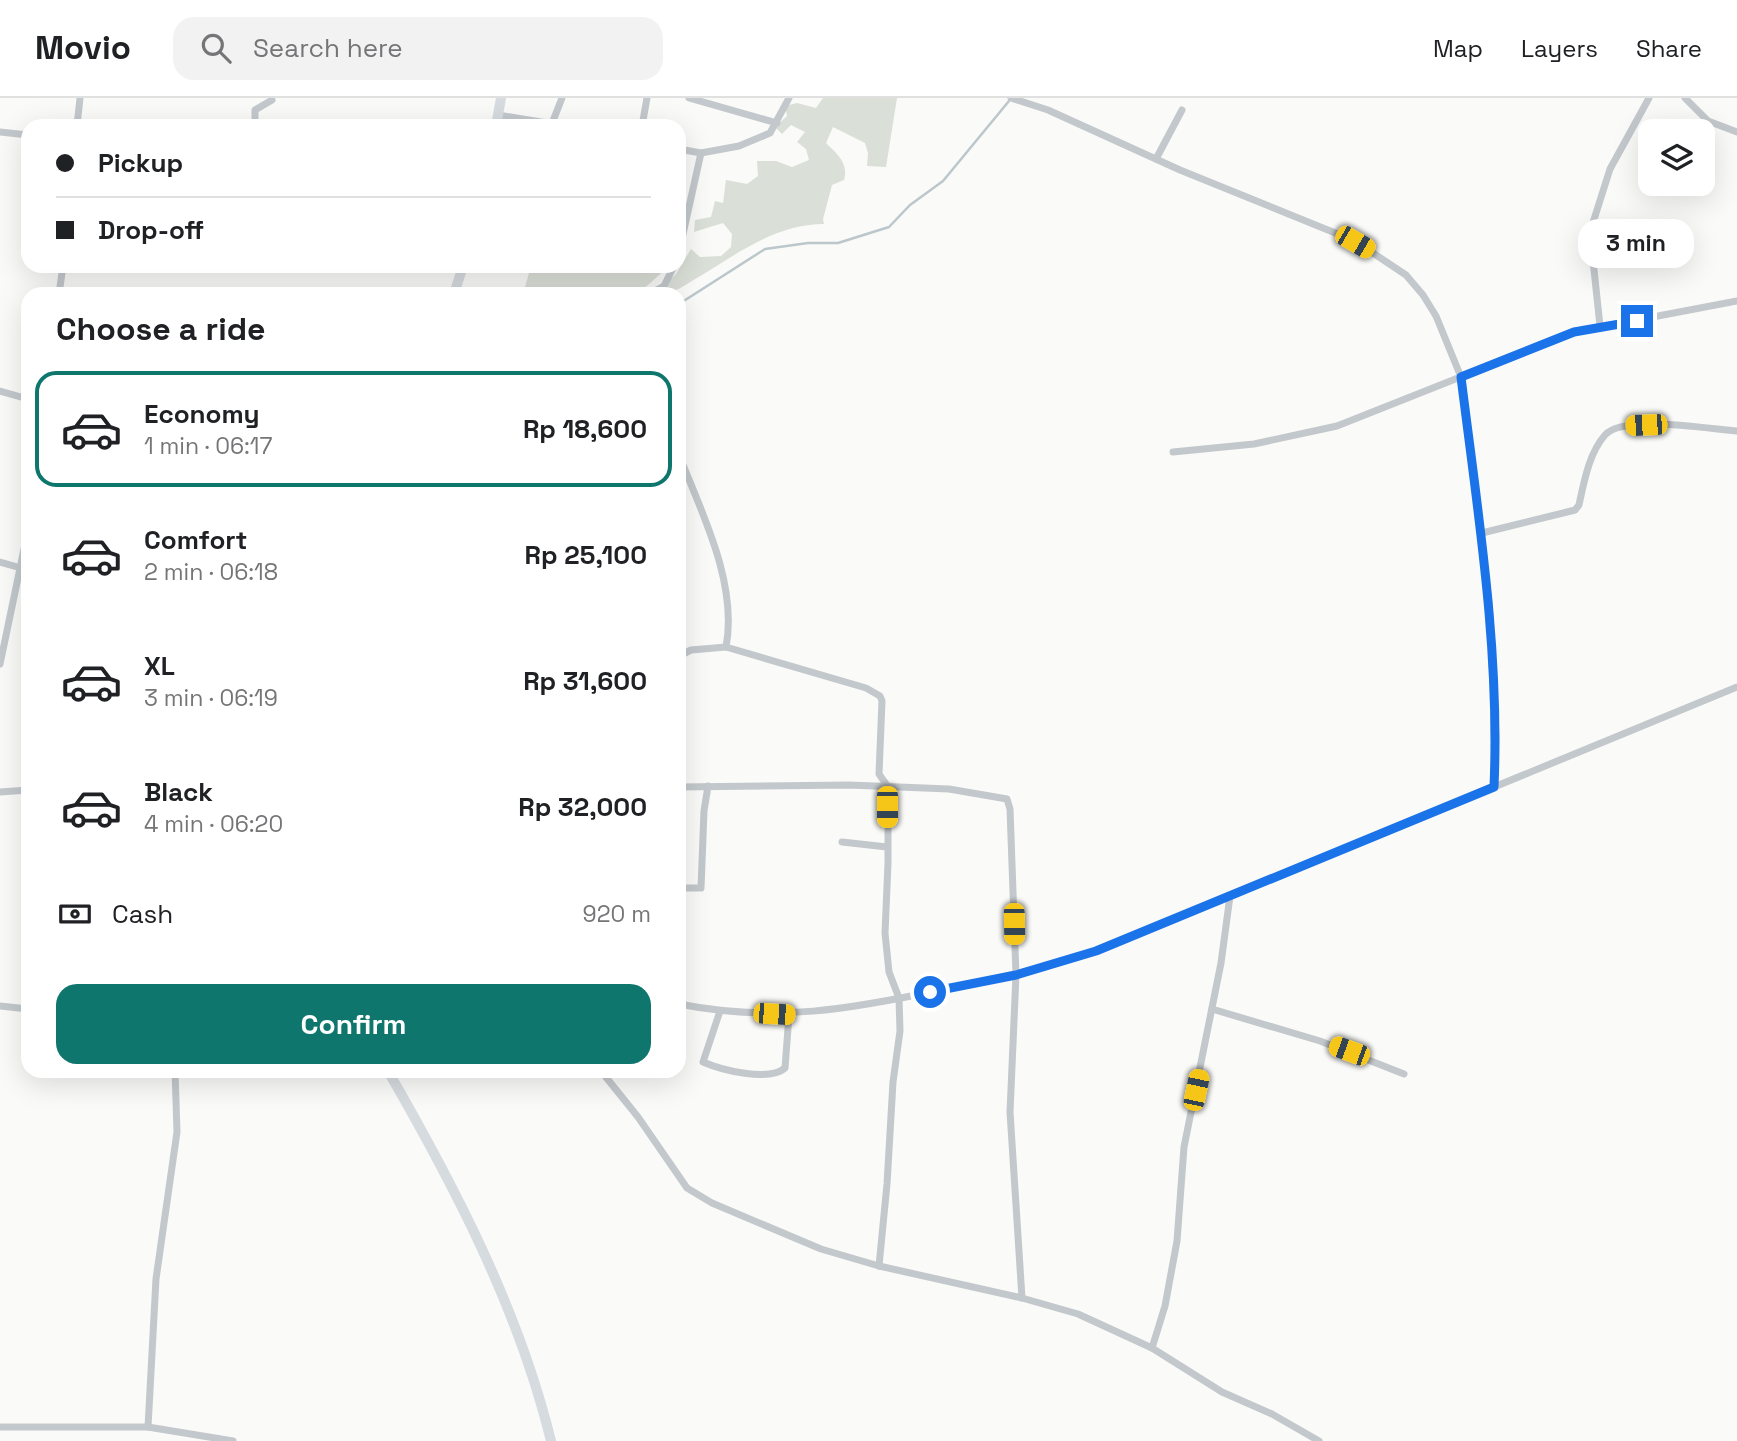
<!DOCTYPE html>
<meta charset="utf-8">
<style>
body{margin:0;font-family:"Space Grotesk",sans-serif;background:#f2f2f2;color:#202124;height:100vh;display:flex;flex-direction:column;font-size:26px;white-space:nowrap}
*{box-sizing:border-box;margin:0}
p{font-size:23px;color:#757577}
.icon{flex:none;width:38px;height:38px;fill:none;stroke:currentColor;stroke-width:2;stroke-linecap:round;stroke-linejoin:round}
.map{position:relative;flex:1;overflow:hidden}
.panel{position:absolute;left:21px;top:189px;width:665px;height:791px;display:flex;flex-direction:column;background:#fff;border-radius:21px;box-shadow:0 7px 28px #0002}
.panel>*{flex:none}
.hud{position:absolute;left:21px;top:21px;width:665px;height:154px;border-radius:21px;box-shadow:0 7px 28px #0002;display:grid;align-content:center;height:154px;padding:0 35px;background:#fff}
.controls{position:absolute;left:1638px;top:21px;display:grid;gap:14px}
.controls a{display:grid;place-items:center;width:77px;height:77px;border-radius:14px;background:#fff;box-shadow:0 7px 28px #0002;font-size:35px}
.end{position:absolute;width:32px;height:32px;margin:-16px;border:9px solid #1a73e8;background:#fff;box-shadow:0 0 0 4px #fff}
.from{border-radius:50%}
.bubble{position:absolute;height:49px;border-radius:21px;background:#fff;box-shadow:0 7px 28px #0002;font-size:23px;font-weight:800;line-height:49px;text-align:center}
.car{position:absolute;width:21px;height:42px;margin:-21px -10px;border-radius:9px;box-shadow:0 0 5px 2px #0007;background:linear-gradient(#f5c518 24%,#345 0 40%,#f5c518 0 76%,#345 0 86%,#f5c518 0)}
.hud b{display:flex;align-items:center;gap:24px;height:66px;font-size:26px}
.hud b+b{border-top:2px solid #e0e0e0}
.hud i{width:18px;height:18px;background:#202124}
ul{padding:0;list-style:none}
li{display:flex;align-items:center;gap:21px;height:116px;margin:0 14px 10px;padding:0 21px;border:4px solid transparent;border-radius:21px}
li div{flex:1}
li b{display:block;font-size:26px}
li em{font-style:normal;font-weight:800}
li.active{border-color:#0f766e}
li>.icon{width:63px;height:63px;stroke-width:1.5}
h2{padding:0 35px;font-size:32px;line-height:84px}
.pay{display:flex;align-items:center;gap:18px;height:77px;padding:0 35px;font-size:26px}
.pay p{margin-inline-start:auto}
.primary-button{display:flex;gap:14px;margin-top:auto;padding:14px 35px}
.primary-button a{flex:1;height:80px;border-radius:21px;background:#0f766e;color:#fff;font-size:28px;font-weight:800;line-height:80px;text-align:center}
header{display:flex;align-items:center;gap:42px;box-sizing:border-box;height:98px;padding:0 35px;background:#fff;border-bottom:2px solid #e0e0e0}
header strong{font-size:33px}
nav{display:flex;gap:38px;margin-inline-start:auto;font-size:24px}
.search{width:490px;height:63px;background:#f2f2f2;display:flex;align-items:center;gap:18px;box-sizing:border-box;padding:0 24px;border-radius:21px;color:#757577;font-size:26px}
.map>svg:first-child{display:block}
</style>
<header>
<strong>Movio</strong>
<div class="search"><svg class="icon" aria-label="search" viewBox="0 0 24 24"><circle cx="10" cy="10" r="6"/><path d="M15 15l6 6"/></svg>Search here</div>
<nav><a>Map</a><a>Layers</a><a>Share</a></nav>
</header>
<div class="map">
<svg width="1737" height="1343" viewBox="0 0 1737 1343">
<rect width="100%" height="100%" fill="#fafaf8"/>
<!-- green -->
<g fill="#dadfd7">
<path d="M823 0H897L886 69 867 68 868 55 865 45 833 29 826 45C837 56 849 65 844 82L832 87 823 121 824 126C778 126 741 153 702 177 683 188 676 196 654 196L676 176 691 151 700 159 721 158 731 149 732 136 723 125 694 134 695 122 711 119 715 103 723 105 726 82 747 86 758 78 757 63H776L792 69 809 62 806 51 797 44 805 34 791 27 782 36 775 29 787 18 785 8 797 5 816 10Z"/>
<polygon points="531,168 669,168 638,196 523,196"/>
</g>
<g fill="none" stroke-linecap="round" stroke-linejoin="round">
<!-- stream -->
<polyline stroke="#bbc7cb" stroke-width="2.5" points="679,206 765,151 808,145 838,145 889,129 910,107 943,83 1009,3"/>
<!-- minor -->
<g stroke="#c3c8cc" stroke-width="7">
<polyline points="689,0 777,25"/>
<polyline points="1011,0 1048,12 1180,72 1355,143 1406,177 1423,197 1436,218 1461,279 1489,505 1496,638 1494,689"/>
<polyline points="1685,0 1708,23 1737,34"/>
<polyline points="498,17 565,28"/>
<polyline points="77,28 80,0"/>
<polyline points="255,28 255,12 272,2"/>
<polyline points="551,28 562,0"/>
<polyline points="642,28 647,0"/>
<polyline points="0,34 28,37"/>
<polyline points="679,51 701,55"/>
<polyline points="1156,61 1182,12"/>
<polyline points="679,154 701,55 739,48 770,35 789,0"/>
<polyline points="59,196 63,168"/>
<polyline points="649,196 664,188 674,168"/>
<polyline points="1600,228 1590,134 1610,71 1649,0"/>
<polyline points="0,293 28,301"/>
<polyline points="1173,354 1254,346 1337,328 1574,234 1737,203"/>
<path d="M679 357C702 415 738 486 726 549L866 590 880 598 882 603 879 676 888 689V765L885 835 889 874 899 900 900 933 893 984 887 1086 879 1168"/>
<path d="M1482 435 1575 412 1579 407C1584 384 1589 355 1605 337 1623 316 1710 331 1737 333"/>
<polyline points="0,464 28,472"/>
<polyline points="679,558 691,552 726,549"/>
<polyline points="0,566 28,432"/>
<polyline points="679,689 849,687 949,691 1007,701 1010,711 1016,877 1010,1014 1022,1200"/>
<polyline points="0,694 28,692"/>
<polyline points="842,744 887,749"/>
<polyline points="679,790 701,790 704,713 708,688"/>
<polyline points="1230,798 1221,865 1184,1049 1177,1143 1165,1208 1152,1250 1222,1294 1272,1316 1319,1343"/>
<path d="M679 906C775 925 852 911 945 891 997 880 1046 870 1096 853L1737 589"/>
<polyline points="0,908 28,911"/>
<polyline points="1212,911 1320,943 1404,976"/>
<path d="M720 913 703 964C721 972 769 984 785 970L789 917"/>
<polyline points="601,973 638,1019 687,1090 712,1105 821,1151 879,1168 1022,1200 1078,1216 1152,1250"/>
<polyline points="0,1329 148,1329 233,1343"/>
<polyline points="148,1329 156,1181 177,1034 175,973"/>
</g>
<!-- primary -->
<g stroke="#d6dbdf" stroke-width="10">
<polyline points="496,28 501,0"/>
<polyline points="454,196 463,168"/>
<path d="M388 973C455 1089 519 1212 551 1343"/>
</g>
</g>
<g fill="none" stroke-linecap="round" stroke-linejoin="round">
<!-- route -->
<path stroke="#1a73e8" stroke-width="9" d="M930 894 1016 877 1096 853 1494 689C1500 551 1478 416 1461 279L1574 234 1637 223"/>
</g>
</svg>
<div class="controls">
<a><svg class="icon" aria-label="layers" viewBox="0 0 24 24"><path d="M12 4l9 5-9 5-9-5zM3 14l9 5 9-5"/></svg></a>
</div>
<i class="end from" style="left:930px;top:894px"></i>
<i class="end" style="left:1637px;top:223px"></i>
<div class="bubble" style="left:1578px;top:121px;width:116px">3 min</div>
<i class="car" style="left:1355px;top:144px;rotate:120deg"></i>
<i class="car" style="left:1646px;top:327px;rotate:268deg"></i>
<i class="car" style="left:887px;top:709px;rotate:180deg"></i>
<i class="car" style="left:1014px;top:826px;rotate:179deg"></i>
<i class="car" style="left:774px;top:916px;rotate:93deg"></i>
<i class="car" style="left:1349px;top:953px;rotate:290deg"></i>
<i class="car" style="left:1196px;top:992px;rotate:12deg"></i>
<div class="hud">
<b><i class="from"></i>Pickup</b>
<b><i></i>Drop-off</b>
</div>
<section class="panel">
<h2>Choose a ride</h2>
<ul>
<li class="active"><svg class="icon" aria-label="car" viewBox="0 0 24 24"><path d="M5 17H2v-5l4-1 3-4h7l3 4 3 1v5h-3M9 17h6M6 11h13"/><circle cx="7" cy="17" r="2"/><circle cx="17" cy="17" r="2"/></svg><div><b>Economy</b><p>1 min · 06:17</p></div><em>Rp 18,600</em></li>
<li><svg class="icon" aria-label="car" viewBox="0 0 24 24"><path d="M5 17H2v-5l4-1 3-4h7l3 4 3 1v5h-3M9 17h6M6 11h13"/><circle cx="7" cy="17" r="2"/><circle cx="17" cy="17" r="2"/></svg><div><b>Comfort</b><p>2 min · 06:18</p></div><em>Rp 25,100</em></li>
<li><svg class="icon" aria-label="car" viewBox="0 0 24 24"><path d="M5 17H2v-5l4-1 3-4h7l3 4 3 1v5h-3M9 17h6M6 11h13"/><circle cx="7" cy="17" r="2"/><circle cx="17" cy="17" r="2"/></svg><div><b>XL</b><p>3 min · 06:19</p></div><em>Rp 31,600</em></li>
<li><svg class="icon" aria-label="car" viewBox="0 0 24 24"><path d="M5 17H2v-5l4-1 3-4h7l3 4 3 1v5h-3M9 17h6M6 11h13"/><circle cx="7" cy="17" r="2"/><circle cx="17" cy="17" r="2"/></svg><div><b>Black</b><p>4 min · 06:20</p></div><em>Rp 32,000</em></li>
</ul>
<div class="pay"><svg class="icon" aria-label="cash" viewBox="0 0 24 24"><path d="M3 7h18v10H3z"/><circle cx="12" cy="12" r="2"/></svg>Cash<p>920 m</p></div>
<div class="primary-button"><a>Confirm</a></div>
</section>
</div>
